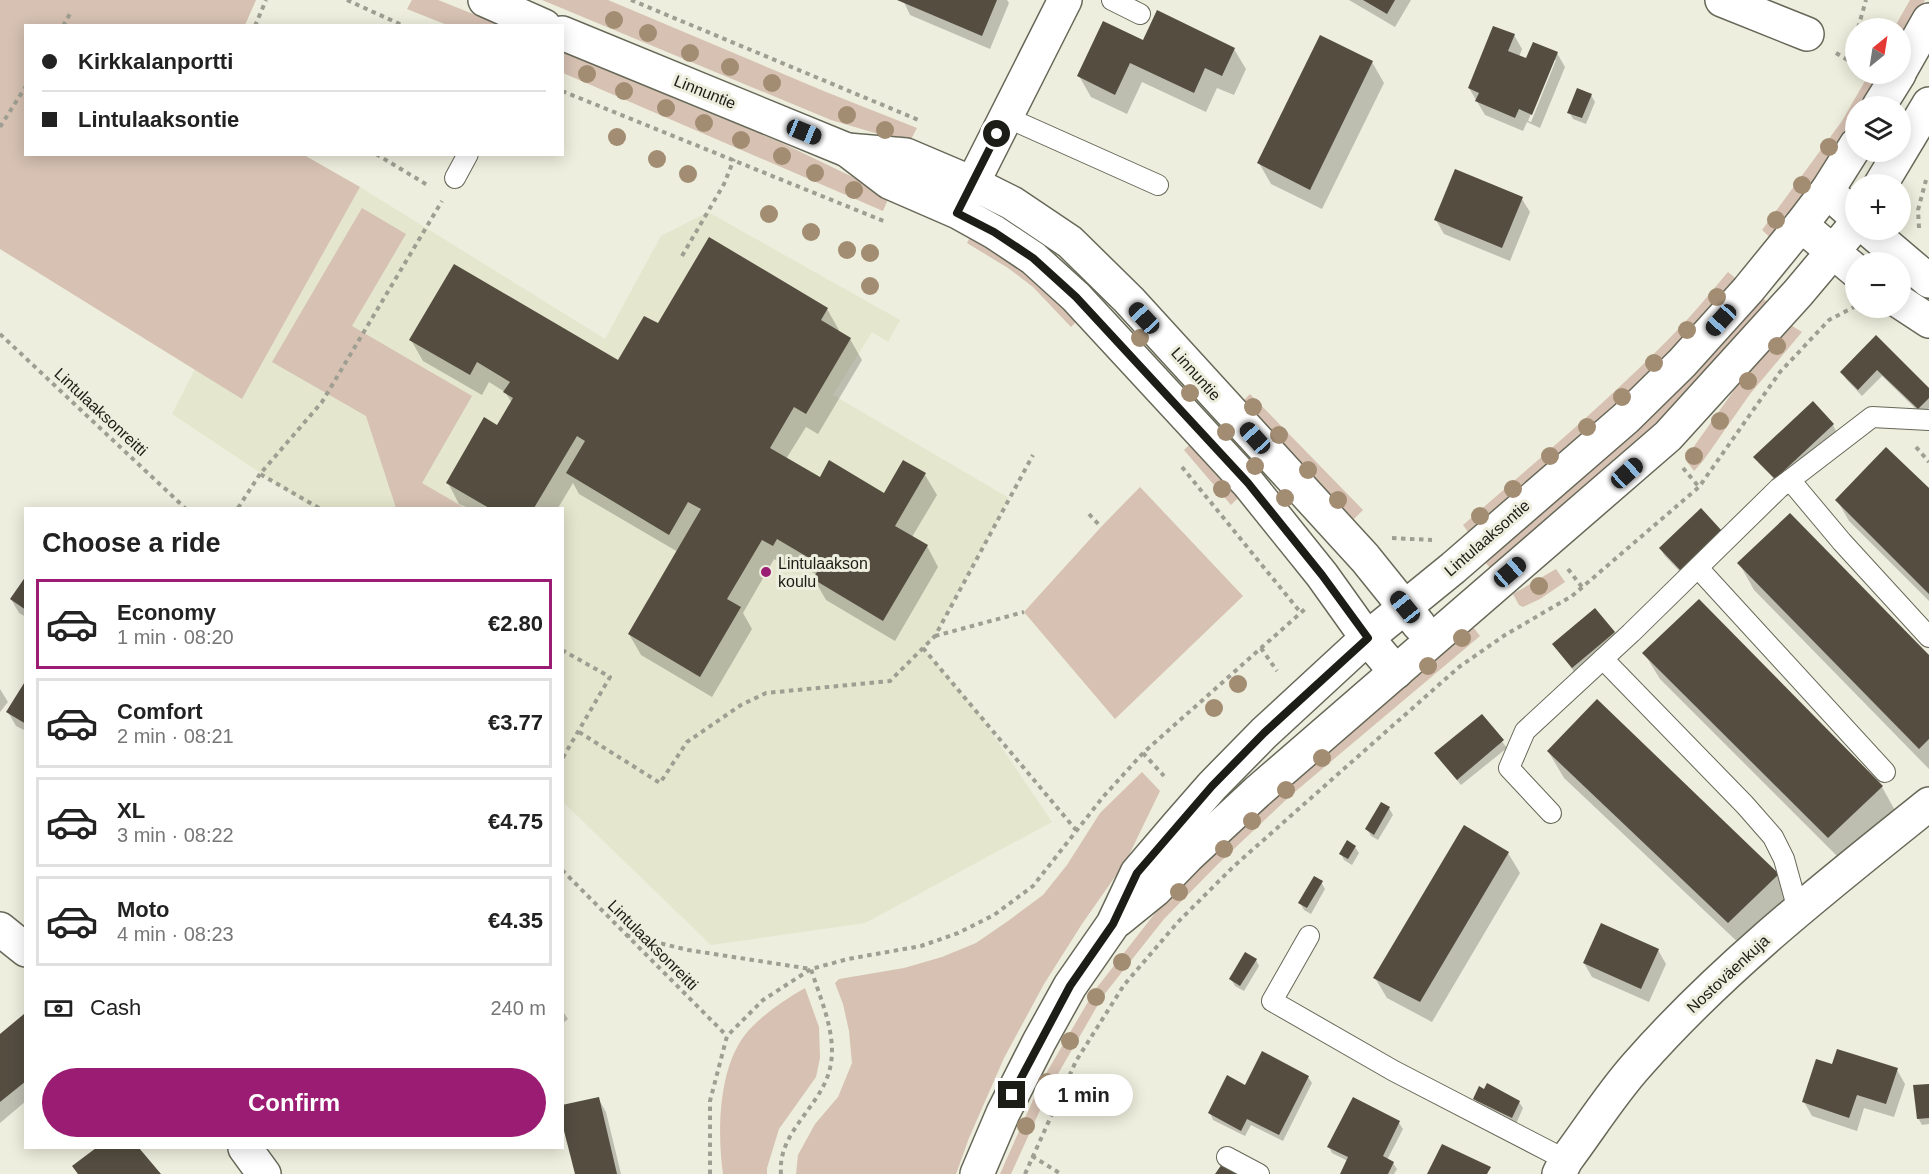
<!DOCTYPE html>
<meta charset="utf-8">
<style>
body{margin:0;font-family:Helvetica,sans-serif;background:#f2f2f2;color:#222;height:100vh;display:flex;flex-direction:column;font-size:22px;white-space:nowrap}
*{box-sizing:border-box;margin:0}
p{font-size:20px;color:#767676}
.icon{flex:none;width:33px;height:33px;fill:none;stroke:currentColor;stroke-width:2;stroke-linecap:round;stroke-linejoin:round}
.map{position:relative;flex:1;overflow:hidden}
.sheet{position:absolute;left:24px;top:507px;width:540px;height:642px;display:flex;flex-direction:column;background:#fff;border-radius:0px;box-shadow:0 3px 15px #0003}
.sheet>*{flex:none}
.hud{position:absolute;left:24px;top:24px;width:540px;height:132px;border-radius:0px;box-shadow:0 3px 15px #0003;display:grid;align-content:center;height:132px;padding:0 18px;background:#fff}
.needle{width:39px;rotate:30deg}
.buttons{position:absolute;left:1845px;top:18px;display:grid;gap:12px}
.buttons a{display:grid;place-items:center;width:66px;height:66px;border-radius:50%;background:#fff;box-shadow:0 3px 15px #0003;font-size:30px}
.end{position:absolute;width:27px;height:27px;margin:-14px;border:8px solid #1d1d17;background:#fff;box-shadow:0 0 0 3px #fff}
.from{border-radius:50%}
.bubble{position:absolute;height:42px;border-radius:21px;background:#fff;box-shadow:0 3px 15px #0003;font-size:20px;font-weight:700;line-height:42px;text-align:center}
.car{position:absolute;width:18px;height:36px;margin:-18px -9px;border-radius:8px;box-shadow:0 0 4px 2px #0007;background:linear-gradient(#222 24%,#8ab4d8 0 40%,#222 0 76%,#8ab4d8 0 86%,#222 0)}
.hud b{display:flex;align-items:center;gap:21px;height:57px;font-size:22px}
.hud b+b{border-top:2px solid #e0e0e0}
.hud i{width:15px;height:15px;background:#222}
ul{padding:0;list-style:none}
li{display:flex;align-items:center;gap:18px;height:90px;margin:0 12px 9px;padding:0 6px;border:3px solid #e0e0e0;border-radius:0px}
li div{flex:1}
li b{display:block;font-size:22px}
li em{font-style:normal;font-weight:700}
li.current{border-color:#9a1c73}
li>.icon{width:54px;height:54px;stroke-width:1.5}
h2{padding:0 18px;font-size:27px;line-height:72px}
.pay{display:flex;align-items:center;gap:15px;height:66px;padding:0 18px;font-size:22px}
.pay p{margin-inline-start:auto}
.cta{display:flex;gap:12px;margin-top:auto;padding:12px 18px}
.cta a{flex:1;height:69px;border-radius:36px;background:#9a1c73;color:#fff;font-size:24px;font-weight:700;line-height:69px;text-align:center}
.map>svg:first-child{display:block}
</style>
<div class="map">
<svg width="1929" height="1174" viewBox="0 0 1929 1174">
<rect width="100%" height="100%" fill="#edeedd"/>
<!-- built -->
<polygon fill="#e4e6cd" points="360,187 605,339 661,236 708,212 900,320 888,342 872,332 833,395 1009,498 935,636 923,648 979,714 1052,822 865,923 711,945 563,802 562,508 313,508 172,414 195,369 242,399"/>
<!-- green -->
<g fill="#d6c1b2">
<polygon points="0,0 256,0 245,25 26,26 26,154 304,155 360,187 242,399 0,249"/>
<polygon points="412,0 438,0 501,25 447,25 407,9"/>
<polygon points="542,0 608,0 826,92 917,128 909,143 831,120"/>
<polygon points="1910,0 1925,0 1901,45 1900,28 1894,28"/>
<polygon points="562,51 571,53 675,99 780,142 890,195 883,211 563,73"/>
<polygon points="1869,74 1885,74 1866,106 1856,106 1855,123 1846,139 1773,240 1762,230 1842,121"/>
<polygon points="362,208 406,234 352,326 472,396 422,483 465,508 396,508 366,416 272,362"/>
<polygon points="970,237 1013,258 1080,318 1071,327 1033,287 1008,268 967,243"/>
<path d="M1728 272 1740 282 1656 374 1471 536 1463 525C1539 459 1617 394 1686 321 1701 305 1714 288 1728 272Z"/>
<polygon points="1758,295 1770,304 1687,395 1647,433 1490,568 1481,557"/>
<polygon points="1789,324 1802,332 1750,394 1703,461 1694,471 1685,459 1737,386"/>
<polygon points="1250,394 1363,510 1353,520 1240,404"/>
<polygon points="1193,441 1240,496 1231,505 1184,450"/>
<polygon points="1140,487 1243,596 1115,719 1024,612 1101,527"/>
<polygon points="1556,569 1565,582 1540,599 1523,607 1519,605 1513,594"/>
<polygon points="1470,623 1480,636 1290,796 1218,864 1164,919 1103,996 1051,1086 1011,1174 1000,1174 1041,1082 1095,990 1156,912 1209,856"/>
<polygon points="1142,772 1160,791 1126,861 1082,924 1044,984 1004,1058 969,1138 956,1174 796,1174 798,1155 815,1124 838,1097 852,1063 849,1031 843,1004 835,983 839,979 904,968 942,957 976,943 1008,921 1043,895 1067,865 1100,813"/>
<path d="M805 988 819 1027 820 1058 816 1077 779 1129 767 1168V1174H723C717 1131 718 1064 749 1030 765 1013 784 1000 805 988Z"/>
</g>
<!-- shadow -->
<g fill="#0003" fill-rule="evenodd">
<polygon points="903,0 1007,0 1009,3 990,49 910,15"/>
<polygon points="1349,0 1411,0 1395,27"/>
<path d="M1514 35 1522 49 1519 57 1527 60 1557 53 1565 67 1540 128 1527 122 1523 131 1485 115 1469 88ZM1553 60H1556L1531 122 1528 121Z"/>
<polygon points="1143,42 1234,49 1246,69 1234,95 1217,88 1206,112 1142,82 1127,114 1091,97 1079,76"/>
<polygon points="1372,62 1384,83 1322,209 1271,184 1259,163"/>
<polygon points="1591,95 1595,102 1586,124 1573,119 1569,112"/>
<polygon points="1522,199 1530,212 1510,261 1444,234 1436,220"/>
<polygon points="709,240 827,309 839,330 838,332 850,339 862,360 818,434 806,427 786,459 820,479 885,495 925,475 937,495 912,537 927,546 938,567 895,641 826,600 814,579 817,575 789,559 785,566 774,559 743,613 752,629 712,697 641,655 629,634 678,552 579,494 573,483 558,508 468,508 459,504 448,483 498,427 512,403 505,392 489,382 482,395 423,361 411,340 619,362 658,325"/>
<polygon points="1876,337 1929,390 1929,408 1922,415 1882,376 1862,396 1846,379 1842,372"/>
<polygon points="1833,425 1836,431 1779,484 1759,463 1755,457"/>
<polygon points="1929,490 1929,601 1849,521 1837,500"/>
<polygon points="1721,532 1685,577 1664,555 1661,549"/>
<polygon points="1739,563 1929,657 1929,769 1754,590"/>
<polygon points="26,578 26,617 19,613 11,599"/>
<polygon points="1699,601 1882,787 1897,814 1844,863 1660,679 1644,653"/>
<polygon points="1614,632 1618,639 1576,674 1553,644"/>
<polygon points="26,683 26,731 16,726 8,712"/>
<polygon points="0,689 8,702 0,712"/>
<polygon points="1597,702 1778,875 1793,902 1744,948 1564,778 1548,751"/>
<polygon points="1482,716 1507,748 1461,785 1440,760"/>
<polygon points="1389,808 1393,815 1378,840 1371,836 1367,829"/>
<polygon points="1355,847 1359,853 1352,865 1344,860 1341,854"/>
<polygon points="1508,853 1520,873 1432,1022 1387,998 1375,978"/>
<polygon points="1321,882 1325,889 1311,914 1304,910 1300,903"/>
<polygon points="1658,950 1666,964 1649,1002 1592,977 1584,963"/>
<polygon points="1256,960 1259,966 1244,991 1235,986 1231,979"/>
<polygon points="562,1010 568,1019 562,1024"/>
<polygon points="26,1018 26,1101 0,1123 0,1036"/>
<polygon points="1833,1066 1897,1070 1905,1084 1894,1117 1864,1108 1857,1131 1812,1116 1804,1102"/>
<polygon points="1308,1077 1312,1083 1283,1141 1251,1125 1245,1136 1213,1120 1210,1113 1246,1087"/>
<polygon points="1929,1085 1929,1124 1922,1125 1918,1118"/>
<polygon points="598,1098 606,1112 621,1174 576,1174"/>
<polygon points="1475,1099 1519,1102 1523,1108 1516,1124 1478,1105"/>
<polygon points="1399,1123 1403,1129 1387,1160 1393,1163 1397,1169 1394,1174 1341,1174 1348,1161 1332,1153 1329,1147"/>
<polygon points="98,1148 138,1148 159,1174 78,1174 74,1167"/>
</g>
<!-- building -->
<g fill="#544d40">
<polygon points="897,0 997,0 982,36"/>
<polygon points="1363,0 1395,0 1387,14"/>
<polygon points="1157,10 1235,48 1222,76 1205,68 1194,93 1130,63 1115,95 1077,76 1103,21 1143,40"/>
<polygon points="1493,26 1515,34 1508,51 1526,58 1533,42 1558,52 1532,115 1519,109 1515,118 1475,101 1479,93 1468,88"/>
<polygon points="1320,35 1373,61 1310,190 1257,163"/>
<polygon points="1577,88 1592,94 1582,118 1567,113"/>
<polygon points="1455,169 1523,197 1502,248 1434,220"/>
<polygon points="709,237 828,308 821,320 851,338 806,414 794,407 770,448 820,477 829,460 884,493 903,460 926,473 895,526 928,545 883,621 813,579 821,565 777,539 773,546 762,540 727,599 741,607 700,677 628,634 701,509 688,502 669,535 566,473 585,441 577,436 534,508 489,508 446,483 484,417 497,425 513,398 503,392 510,382 477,362 470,375 409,340 454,264 618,360 644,316 658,323"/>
<polygon points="1876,335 1929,388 1929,398 1918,409 1877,370 1858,390 1840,372"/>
<polygon points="1813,401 1834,424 1775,479 1753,457"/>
<polygon points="1886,447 1929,488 1929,594 1835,500"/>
<polygon points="1701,508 1722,531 1681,571 1659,548"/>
<polygon points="1790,513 1929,655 1929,739 1919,749 1737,563"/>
<polygon points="26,576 26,610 10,599"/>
<polygon points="1699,599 1883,786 1828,838 1642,653"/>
<polygon points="1595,608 1615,632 1572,668 1552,644"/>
<polygon points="26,680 26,724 6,712"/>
<polygon points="1597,699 1779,874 1728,923 1547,751"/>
<polygon points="1482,714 1504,740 1457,780 1434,753"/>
<polygon points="1381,802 1390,807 1374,835 1365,829"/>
<polygon points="1464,825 1509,852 1420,1002 1373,978"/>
<polygon points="1347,840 1356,846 1348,859 1339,854"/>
<polygon points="1314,876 1323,881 1307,908 1298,903"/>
<polygon points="1601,923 1659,949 1641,989 1583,963"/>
<polygon points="1245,952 1257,959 1240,986 1229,979"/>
<polygon points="24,1014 26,1016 26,1081 0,1102 0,1034"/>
<polygon points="1837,1049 1898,1068 1886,1104 1857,1095 1849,1118 1802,1102 1816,1059 1832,1064"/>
<polygon points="1262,1051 1309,1076 1279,1135 1247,1119 1241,1131 1208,1113 1227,1075 1245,1085"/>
<polygon points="1487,1083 1520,1101 1512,1118 1473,1099 1479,1086 1484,1089"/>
<polygon points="1929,1084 1929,1118 1917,1119 1913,1085"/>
<polygon points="599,1097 617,1174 575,1174 562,1123 562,1105"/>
<polygon points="1353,1097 1400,1121 1383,1156 1394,1162 1388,1174 1340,1174 1348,1157 1327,1147"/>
<polygon points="1442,1144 1491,1167 1487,1174 1427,1174"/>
<polygon points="96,1148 139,1148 161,1174 78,1174 72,1166"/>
<polygon points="1227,1157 1249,1174 1215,1174"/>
</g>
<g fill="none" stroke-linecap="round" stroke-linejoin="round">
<defs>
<g id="service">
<polyline points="1112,0 1140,14"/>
<polyline points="1006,117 1158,185"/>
<polyline points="455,178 468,154"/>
<polyline points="1790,480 1842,542 1929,637"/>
<polyline points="1698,568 1885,772"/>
<polyline points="1603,659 1745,805 1773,837 1784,859 1798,910"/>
<polyline points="1551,813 1509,768 1525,731 1631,633 1779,488 1790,480 1872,417 1929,420"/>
<polyline points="1309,936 1272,1001 1394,1071 1566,1160"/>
<polyline points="1227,1157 1259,1174"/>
</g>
<g id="minor">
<polyline points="1722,0 1807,34"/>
<polyline points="1827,191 1856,217"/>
<polyline points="960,208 1065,0"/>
<polyline points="1801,225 1856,271"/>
<polyline points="1869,230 1929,281"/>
<polyline points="1900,302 1929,321"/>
<polyline points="0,929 26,950"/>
<polyline points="245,1148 264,1174"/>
<path d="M1559 1174 1566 1160C1590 1128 1611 1094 1637 1065 1723 967 1827 886 1929 804"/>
</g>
<g id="tertiary">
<polyline points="485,0 544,26"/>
<polyline points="562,33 847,150 889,182 958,212 994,232 1033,258 1076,297 1248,483 1322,575 1367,638 1396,672"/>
<polyline points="1900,71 1929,20"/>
<polyline points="1879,106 1899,74"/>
<polyline points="847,150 906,155 972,183 1012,203 1070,242 1129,300 1365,558 1419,625"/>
<polyline points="1881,184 1929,104"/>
<polyline points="1118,920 1155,890 1188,856 1257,792 1668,436 1798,293 1856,224"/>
<polyline points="977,1174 1003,1113 1039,1042 1070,986 1113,924 1137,873 1178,825 1212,786 1264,733 1367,638 1453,568 1626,418 1682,363 1748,290 1801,225 1827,191 1856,145"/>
</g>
</defs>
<!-- service casing -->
<use href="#service" stroke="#676858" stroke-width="22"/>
<!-- minor casing -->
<use href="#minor" stroke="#676858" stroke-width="36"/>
<!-- tertiary casing -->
<use href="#tertiary" stroke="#676858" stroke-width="36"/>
<!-- path -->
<g stroke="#9e9f92" stroke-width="4" stroke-dasharray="4.5 4.5" stroke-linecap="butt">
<polyline points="347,0 404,26"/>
<polyline points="631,0 921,121"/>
<polyline points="63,26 71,12"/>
<polyline points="255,26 266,0"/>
<polyline points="1858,28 1866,0"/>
<polyline points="1836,53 1856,65"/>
<polyline points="1850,62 1856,39"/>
<polyline points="562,91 886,222"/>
<polyline points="0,127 26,86"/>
<polyline points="376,154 429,186"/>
<polyline points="1919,228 1918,210 1926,180"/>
<polyline points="682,256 724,184 734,159"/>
<polyline points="0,334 185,508"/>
<polyline points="1916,447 1929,462"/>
<polyline points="1182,467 1301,613"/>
<polyline points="1683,468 1699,487"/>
<polyline points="238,508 260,474"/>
<polyline points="319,508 260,474 322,402 442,201"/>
<polyline points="1089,514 1101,527"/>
<polyline points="1392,538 1432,540"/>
<polyline points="1568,569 1582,587"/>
<polyline points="935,636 1024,612"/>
<polyline points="923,648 1076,830"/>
<polyline points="1261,648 1277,671"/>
<polyline points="562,650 610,677 562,759"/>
<polyline points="579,732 660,783 687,742 741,705 766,693 890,681 935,636 1033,455"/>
<polyline points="1143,753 1164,776"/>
<polyline points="562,870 727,1036"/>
<path d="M626 935 688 950 811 969C820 998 836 1032 831 1063 825 1105 777 1130 781 1174"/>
<polyline points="1032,1156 1061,1174"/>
<polyline points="710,1174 710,1101 727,1036 763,1000 811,969 848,959 921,946 958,933 994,915 1033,886 1103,797 1143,753 1305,609"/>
<polyline points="1025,1174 1076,1061 1124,985 1178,922 1233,867 1459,667 1505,635 1572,596 1699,487 1780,372 1829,320 1856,306"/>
</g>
<!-- service -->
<use href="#service" stroke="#fff" stroke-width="20"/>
<!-- minor -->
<use href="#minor" stroke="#fff" stroke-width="33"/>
<!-- tertiary -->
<use href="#tertiary" stroke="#fff" stroke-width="33"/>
</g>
<!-- trees -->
<g fill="#a28d73">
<circle cx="614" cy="20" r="9"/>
<circle cx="648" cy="33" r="9"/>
<circle cx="690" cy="53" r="9"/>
<circle cx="730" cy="67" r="9"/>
<circle cx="587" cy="74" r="9"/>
<circle cx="772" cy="83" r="9"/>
<circle cx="624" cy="91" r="9"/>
<circle cx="666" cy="108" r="9"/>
<circle cx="847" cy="115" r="9"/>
<circle cx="704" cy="123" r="9"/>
<circle cx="885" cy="130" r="9"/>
<circle cx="617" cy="137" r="9"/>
<circle cx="741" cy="140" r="9"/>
<circle cx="1829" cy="147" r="9"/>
<circle cx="782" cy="156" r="9"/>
<circle cx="657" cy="159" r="9"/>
<circle cx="815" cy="173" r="9"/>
<circle cx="688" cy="174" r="9"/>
<circle cx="1802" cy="185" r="9"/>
<circle cx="854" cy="190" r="9"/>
<circle cx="769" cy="214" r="9"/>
<circle cx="1776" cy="220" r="9"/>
<circle cx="811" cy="232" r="9"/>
<circle cx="847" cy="250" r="9"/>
<circle cx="870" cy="253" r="9"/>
<circle cx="870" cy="286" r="9"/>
<circle cx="1717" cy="297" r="9"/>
<circle cx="1687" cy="330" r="9"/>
<circle cx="1140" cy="338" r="9"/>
<circle cx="1777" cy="346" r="9"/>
<circle cx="1654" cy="363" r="9"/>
<circle cx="1748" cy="381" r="9"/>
<circle cx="1190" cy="393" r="9"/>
<circle cx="1622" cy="397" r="9"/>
<circle cx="1253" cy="407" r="9"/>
<circle cx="1720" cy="421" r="9"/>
<circle cx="1587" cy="427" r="9"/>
<circle cx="1226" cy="432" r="9"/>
<circle cx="1279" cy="435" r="9"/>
<circle cx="1550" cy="456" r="9"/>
<circle cx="1694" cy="456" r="9"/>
<circle cx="1255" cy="466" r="9"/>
<circle cx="1308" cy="470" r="9"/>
<circle cx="1222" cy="489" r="9"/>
<circle cx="1513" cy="489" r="9"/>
<circle cx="1285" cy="498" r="9"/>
<circle cx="1338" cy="500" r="9"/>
<circle cx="1480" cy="516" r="9"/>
<circle cx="1539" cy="586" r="9"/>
<circle cx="1462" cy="638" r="9"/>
<circle cx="1428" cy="666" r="9"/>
<circle cx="1238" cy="684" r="9"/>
<circle cx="1214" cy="708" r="9"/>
<circle cx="1322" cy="758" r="9"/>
<circle cx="1286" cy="790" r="9"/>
<circle cx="1252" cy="821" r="9"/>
<circle cx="1224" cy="849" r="9"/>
<circle cx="1179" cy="892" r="9"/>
<circle cx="1122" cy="962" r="9"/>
<circle cx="1096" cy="997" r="9"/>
<circle cx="1070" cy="1041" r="9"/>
<circle cx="1047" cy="1082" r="9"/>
<circle cx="1026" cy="1126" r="9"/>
</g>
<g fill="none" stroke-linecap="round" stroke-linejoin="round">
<!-- route -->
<polyline stroke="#1d1d17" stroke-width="8" points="997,134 957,213 994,232 1033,258 1076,297 1248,483 1322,575 1368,638 1264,733 1212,786 1137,873 1113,924 1070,986 1012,1095"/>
</g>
<!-- markers -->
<circle fill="#9a1c73" stroke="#edeedd" stroke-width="2" cx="766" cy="572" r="6"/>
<g text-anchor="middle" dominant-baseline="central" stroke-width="6" stroke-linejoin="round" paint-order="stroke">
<!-- street labels -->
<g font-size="16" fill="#1d1d17" stroke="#edeedd">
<text transform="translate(705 92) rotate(22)">Linnuntie</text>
<text transform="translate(1196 374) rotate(48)">Linnuntie</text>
<text transform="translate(101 412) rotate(43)">Lintulaaksonreitti</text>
<text transform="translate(1487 538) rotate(-41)">Lintulaaksontie</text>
<text transform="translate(653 945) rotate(45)">Lintulaaksonreitti</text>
<text transform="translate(1728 974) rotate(-43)">Nostoväenkuja</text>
</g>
<!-- poi labels -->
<g font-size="16" fill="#1d1d17" stroke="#edeedd" text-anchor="start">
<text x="778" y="563">Lintulaakson<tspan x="778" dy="18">koulu</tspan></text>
</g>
</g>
</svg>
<div class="buttons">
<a><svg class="needle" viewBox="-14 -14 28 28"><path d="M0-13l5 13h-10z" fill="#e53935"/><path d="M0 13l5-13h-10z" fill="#767676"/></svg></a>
<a><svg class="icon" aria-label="layers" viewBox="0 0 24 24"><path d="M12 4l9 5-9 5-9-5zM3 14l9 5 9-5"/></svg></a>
<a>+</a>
<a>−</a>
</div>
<i class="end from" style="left:997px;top:134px"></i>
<i class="end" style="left:1012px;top:1095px"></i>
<div class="bubble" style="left:1034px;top:1074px;width:99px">1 min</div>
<i class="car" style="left:804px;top:132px;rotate:112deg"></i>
<i class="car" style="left:1144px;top:318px;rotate:317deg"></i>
<i class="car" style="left:1721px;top:320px;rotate:222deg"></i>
<i class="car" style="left:1255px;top:438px;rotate:318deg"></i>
<i class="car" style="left:1627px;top:473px;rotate:48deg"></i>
<i class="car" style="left:1510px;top:572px;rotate:49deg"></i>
<i class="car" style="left:1405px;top:607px;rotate:321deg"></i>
<div class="hud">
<b><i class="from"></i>Kirkkalanportti</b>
<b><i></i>Lintulaaksontie</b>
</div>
<section class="sheet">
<h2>Choose a ride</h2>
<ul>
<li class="current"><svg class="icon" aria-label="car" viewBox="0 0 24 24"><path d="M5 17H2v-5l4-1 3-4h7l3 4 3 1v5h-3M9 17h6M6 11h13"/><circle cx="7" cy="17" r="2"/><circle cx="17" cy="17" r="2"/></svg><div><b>Economy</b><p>1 min · 08:20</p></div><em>€2.80</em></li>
<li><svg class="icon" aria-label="car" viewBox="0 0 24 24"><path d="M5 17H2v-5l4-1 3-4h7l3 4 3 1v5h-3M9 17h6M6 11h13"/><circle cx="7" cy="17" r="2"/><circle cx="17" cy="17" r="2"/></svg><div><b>Comfort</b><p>2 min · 08:21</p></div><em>€3.77</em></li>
<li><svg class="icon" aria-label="car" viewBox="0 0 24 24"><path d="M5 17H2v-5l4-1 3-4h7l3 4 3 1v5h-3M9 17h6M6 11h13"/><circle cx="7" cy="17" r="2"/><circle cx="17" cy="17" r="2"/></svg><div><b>XL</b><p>3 min · 08:22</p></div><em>€4.75</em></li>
<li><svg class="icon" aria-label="car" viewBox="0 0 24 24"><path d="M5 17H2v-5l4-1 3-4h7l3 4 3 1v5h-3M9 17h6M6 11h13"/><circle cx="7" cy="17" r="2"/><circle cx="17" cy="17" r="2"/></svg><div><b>Moto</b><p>4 min · 08:23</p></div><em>€4.35</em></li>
</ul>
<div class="pay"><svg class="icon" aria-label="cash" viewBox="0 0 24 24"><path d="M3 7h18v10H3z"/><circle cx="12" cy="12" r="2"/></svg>Cash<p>240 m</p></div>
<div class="cta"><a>Confirm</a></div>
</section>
</div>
